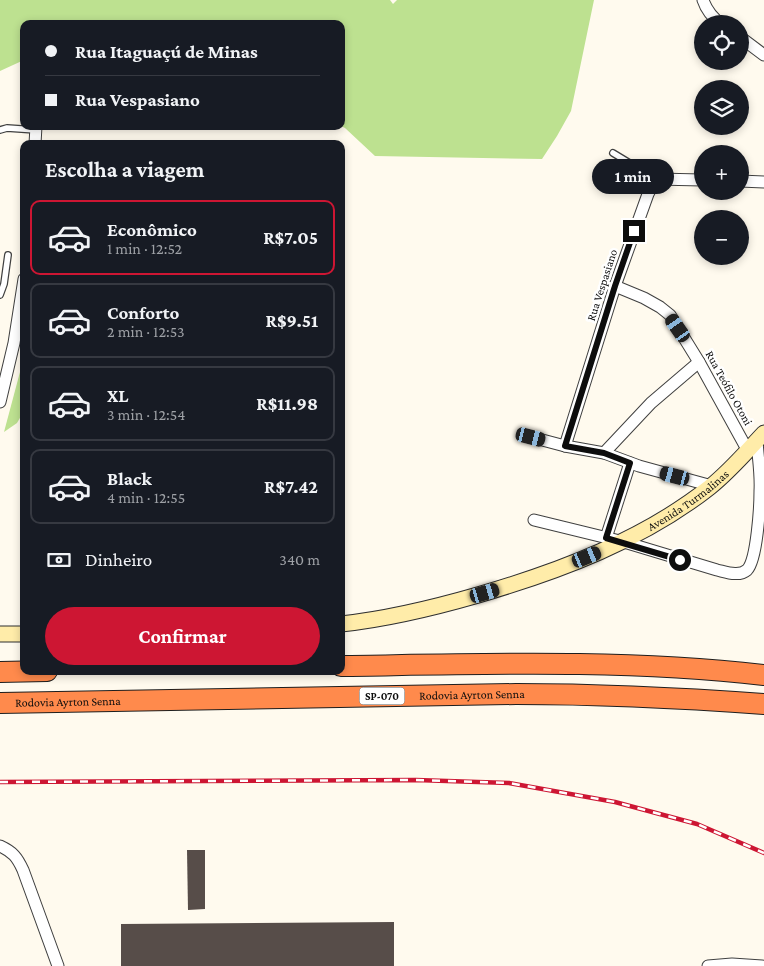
<!DOCTYPE html>
<html lang="pt">
<meta charset="utf-8">
<style>
body{margin:0;font-family:"Crimson Pro",serif;background:#242831;color:#f1f3f6;height:100vh;display:flex;flex-direction:column;font-size:19px;white-space:nowrap}
*{box-sizing:border-box;margin:0}
p{font-size:16px;color:#9ea1a6}
.icon{flex:none;width:28px;height:28px;fill:none;stroke:currentColor;stroke-width:2;stroke-linecap:round;stroke-linejoin:round}
.map{position:relative;flex:1;overflow:hidden}
.drawer{position:absolute;left:20px;top:140px;width:325px;height:535px;display:flex;flex-direction:column;background:#171b24;border-radius:10px;box-shadow:0 2px 8px #0003}
.drawer>*{flex:none}
.banner{position:absolute;left:20px;top:20px;width:325px;height:110px;border-radius:10px;box-shadow:0 2px 8px #0003;display:grid;align-content:center;height:110px;padding:0 25px;background:#171b24}
.fabs{position:absolute;left:694px;top:15px;display:grid;gap:10px}
.fabs a{display:grid;place-items:center;width:55px;height:55px;border-radius:50%;background:#171b24;box-shadow:0 2px 8px #0003;font-size:25px}
.end{position:absolute;width:22px;height:22px;margin:-11px;border:6px solid #0d0d0d;background:#fff;box-shadow:0 0 0 2px #fff}
.from{border-radius:50%}
.bubble{position:absolute;height:35px;border-radius:18px;background:#171b24;box-shadow:0 2px 8px #0003;font-size:16px;font-weight:700;line-height:35px;text-align:center}
.car{position:absolute;width:15px;height:30px;margin:-15px -8px;border-radius:6px;box-shadow:0 0 4px 1px #0007;background:linear-gradient(#222 24%,#8ab4d8 0 40%,#222 0 76%,#8ab4d8 0 86%,#222 0)}
.banner b{display:flex;align-items:center;gap:18px;height:48px;font-size:19px}
.banner b+b{border-top:1px solid #363941}
.banner i{width:12px;height:12px;background:#f1f3f6}
ul{padding:0;list-style:none}
li{display:flex;align-items:center;gap:15px;height:75px;margin:0 10px 8px;padding:0 15px;border:2px solid #363941;border-radius:10px}
li div{flex:1}
li b{display:block;font-size:19px}
li em{font-style:normal;font-weight:700}
li.selected{border-color:#cd1633}
li>.icon{width:45px;height:45px;stroke-width:1.5}
h2{padding:0 25px;font-size:22px;line-height:60px}
.pay{display:flex;align-items:center;gap:12px;height:55px;padding:0 25px;font-size:19px}
.pay p{margin-inline-start:auto}
.button{display:flex;gap:10px;margin-top:auto;padding:10px 25px}
.button a{flex:1;height:58px;border-radius:30px;background:#cd1633;color:#fff;font-size:20px;font-weight:700;line-height:58px;text-align:center}
.map>svg:first-child{display:block}
</style>
<div class="map">
<svg width="764" height="966" viewBox="0 0 764 966">
<rect width="100%" height="100%" fill="#fffaee"/>
<!-- forest -->
<g fill="#bde190">
<polygon points="0,0 390,0 393,4 397,0 594,0 571,111 557,136 542,159 375,156 345,128 341,126 341,24 24,24 24,60 0,71"/>
<polygon points="24,357 24,411 17,423 4,432"/>
</g>
<!-- building -->
<g fill="#574d49">
<polygon points="187,850 205,850 205,909 188,910"/>
<polygon points="394,922 394,966 121,966 121,924"/>
</g>
<g fill="none" stroke-linecap="round" stroke-linejoin="round">
<defs>
<g id="lane">
<polyline points="0,130 7,128 36,130"/>
<polyline points="613,153 656,179"/>
<polyline points="0,295 4,284 8,255"/>
</g>
<g id="street">
<path d="M703 0C706 9 713 18 721 24"/>
<polyline points="740,37 764,55"/>
<polyline points="35,144 36,126"/>
<polyline points="740,181 764,182"/>
<polyline points="615,286 644,298 660,307 670,315 699,362 748,451"/>
<polyline points="0,402 14,343 24,279"/>
<polyline points="531,437 565,446 604,453 639,466 712,486"/>
<polyline points="565,446 615,286 648,194 656,179 702,180"/>
<polyline points="604,453 651,403 699,362"/>
<path d="M534 520 624 542 717 570C726 572 739 577 747 570 757 560 760 506 760 491 761 474 758 457 757 441"/>
<polyline points="606,538 630,463"/>
<path d="M0 846C13 852 17 857 23 870L58 966"/>
<polyline points="708,966 732,964 762,966"/>
</g>
<g id="secondary">
<path id="s1" d="M341 624C388 619 433 608 478 595 560 571 643 540 710 487 730 471 747 451 764 433"/>
<polyline points="0,634 24,634"/>
</g>
<g id="highway">
<path d="M341 666C482 664 624 659 764 675"/>
<polyline points="0,672 47,671"/>
<path id="s2" d="M0 703 516 694C599 694 681 698 764 704"/>
</g>
</defs>
<!-- lane casing -->
<use href="#lane" stroke="#404040" stroke-width="8"/>
<!-- street casing -->
<use href="#street" stroke="#404040" stroke-width="13"/>
<!-- secondary casing -->
<use href="#secondary" stroke="#2f2f2f" stroke-width="17"/>
<!-- highway casing -->
<use href="#highway" stroke="#1e1e1e" stroke-width="22"/>
<!-- lane -->
<use href="#lane" stroke="#fff" stroke-width="5.5"/>
<!-- street -->
<use href="#street" stroke="#fff" stroke-width="11"/>
<!-- secondary -->
<use href="#secondary" stroke="#ffeca9" stroke-width="15"/>
<!-- highway -->
<use href="#highway" stroke="#ff8a4c" stroke-width="20"/>
<defs>
<polyline id="rail" points="0,782 416,780 509,783 615,802 697,824 764,853"/>
</defs>
<!-- rail casing -->
<use href="#rail" stroke="#cd1633" stroke-width="4.5"/>
<!-- rail -->
<use href="#rail" stroke="#fff" stroke-width="2.5" stroke-dasharray="8" stroke-linecap="butt"/>
</g>
<g fill="none" stroke-linecap="round" stroke-linejoin="round">
<!-- route -->
<polyline stroke="#0d0d0d" stroke-width="6" points="634,231 615,286 565,446 604,453 630,463 606,538 680,560"/>
</g>
<g text-anchor="middle" dominant-baseline="central" stroke-width="5" stroke-linejoin="round" paint-order="stroke">
<!-- shield labels -->
<rect fill="#fff" stroke="#565656" stroke-width="1" x="359.5" y="687.5" width="45" height="17" rx="4"/>
<g font-size="11" font-weight="bold" fill="#0d0d0d">
<text x="382" y="696">SP-070</text>
</g>
<!-- street labels -->
<g font-size="12" fill="#0d0d0d" stroke="#fff">
<text transform="translate(602 285) rotate(-72)">Rua Vespasiano</text>
<text transform="translate(729 388) rotate(61)">Rua Teófilo Otoni</text>
<text stroke="none"><textPath href="#s1" startOffset="372">Avenida Turmalinas</textPath></text>
<text stroke="none"><textPath href="#s2" startOffset="472">Rodovia Ayrton Senna</textPath></text>
<text stroke="none"><textPath href="#s2" startOffset="68">Rodovia Ayrton Senna</textPath></text>
</g>
</g>
</svg>
<div class="fabs">
<a><svg class="icon" aria-label="locate" viewBox="0 0 24 24"><circle cx="12" cy="12" r="6"/><path d="M12 2v4M12 18v4M2 12h4M18 12h4"/></svg></a>
<a><svg class="icon" aria-label="layers" viewBox="0 0 24 24"><path d="M12 4l9 5-9 5-9-5zM3 14l9 5 9-5"/></svg></a>
<a>+</a>
<a>−</a>
</div>
<i class="end from" style="left:680px;top:560px"></i>
<i class="end" style="left:634px;top:231px"></i>
<div class="bubble" style="left:592px;top:159px;width:82px">1 min</div>
<i class="car" style="left:678px;top:328px;rotate:325deg"></i>
<i class="car" style="left:531px;top:437px;rotate:104deg"></i>
<i class="car" style="left:675px;top:476px;rotate:285deg"></i>
<i class="car" style="left:587px;top:557px;rotate:68deg"></i>
<i class="car" style="left:485px;top:593px;rotate:74deg"></i>
<div class="banner">
<b><i class="from"></i>Rua Itaguaçú de Minas</b>
<b><i></i>Rua Vespasiano</b>
</div>
<section class="drawer">
<h2>Escolha a viagem</h2>
<ul>
<li class="selected"><svg class="icon" aria-label="car" viewBox="0 0 24 24"><path d="M5 17H2v-5l4-1 3-4h7l3 4 3 1v5h-3M9 17h6M6 11h13"/><circle cx="7" cy="17" r="2"/><circle cx="17" cy="17" r="2"/></svg><div><b>Econômico</b><p>1 min · 12:52</p></div><em>R$7.05</em></li>
<li><svg class="icon" aria-label="car" viewBox="0 0 24 24"><path d="M5 17H2v-5l4-1 3-4h7l3 4 3 1v5h-3M9 17h6M6 11h13"/><circle cx="7" cy="17" r="2"/><circle cx="17" cy="17" r="2"/></svg><div><b>Conforto</b><p>2 min · 12:53</p></div><em>R$9.51</em></li>
<li><svg class="icon" aria-label="car" viewBox="0 0 24 24"><path d="M5 17H2v-5l4-1 3-4h7l3 4 3 1v5h-3M9 17h6M6 11h13"/><circle cx="7" cy="17" r="2"/><circle cx="17" cy="17" r="2"/></svg><div><b>XL</b><p>3 min · 12:54</p></div><em>R$11.98</em></li>
<li><svg class="icon" aria-label="car" viewBox="0 0 24 24"><path d="M5 17H2v-5l4-1 3-4h7l3 4 3 1v5h-3M9 17h6M6 11h13"/><circle cx="7" cy="17" r="2"/><circle cx="17" cy="17" r="2"/></svg><div><b>Black</b><p>4 min · 12:55</p></div><em>R$7.42</em></li>
</ul>
<div class="pay"><svg class="icon" aria-label="cash" viewBox="0 0 24 24"><path d="M3 7h18v10H3z"/><circle cx="12" cy="12" r="2"/></svg>Dinheiro<p>340 m</p></div>
<div class="button"><a>Confirmar</a></div>
</section>
</div>
